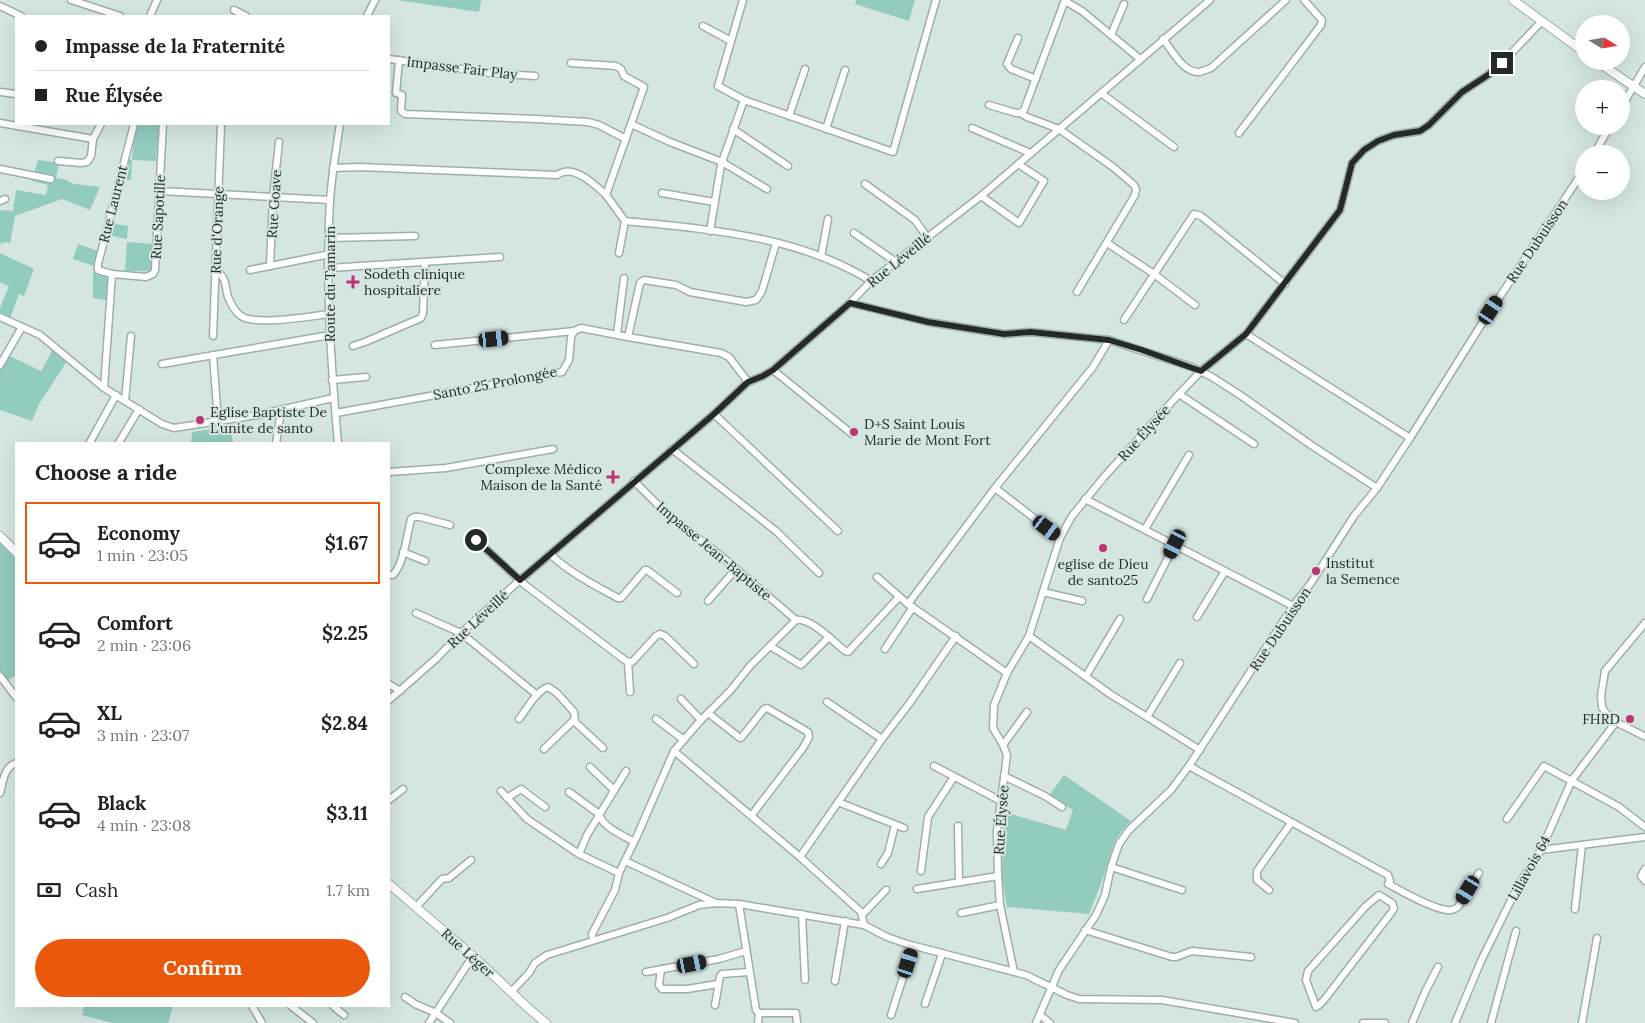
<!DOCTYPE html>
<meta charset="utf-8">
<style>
body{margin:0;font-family:Lora,serif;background:#f6f6f6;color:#222;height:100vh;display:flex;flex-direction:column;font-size:19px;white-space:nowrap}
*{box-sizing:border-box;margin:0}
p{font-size:16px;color:#767676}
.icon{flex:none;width:28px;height:28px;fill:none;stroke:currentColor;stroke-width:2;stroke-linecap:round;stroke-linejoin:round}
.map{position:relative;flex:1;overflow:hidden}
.drawer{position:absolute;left:15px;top:442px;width:375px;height:565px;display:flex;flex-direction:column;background:#fff;border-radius:0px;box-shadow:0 5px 20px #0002}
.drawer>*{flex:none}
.top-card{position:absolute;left:15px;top:15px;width:375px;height:110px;border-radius:0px;box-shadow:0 5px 20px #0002;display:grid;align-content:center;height:110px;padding:0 20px;background:#fff}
.needle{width:32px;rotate:101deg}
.fabs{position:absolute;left:1575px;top:15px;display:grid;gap:10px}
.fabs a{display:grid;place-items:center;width:55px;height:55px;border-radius:50%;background:#fff;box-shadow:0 5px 20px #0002;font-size:25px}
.end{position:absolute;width:22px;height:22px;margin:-11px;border:6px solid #242a28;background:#fff;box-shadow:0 0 0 2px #fff}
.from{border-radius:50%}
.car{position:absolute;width:15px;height:30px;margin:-15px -8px;border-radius:6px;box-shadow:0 0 4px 1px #0007;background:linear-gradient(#222 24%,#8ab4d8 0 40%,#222 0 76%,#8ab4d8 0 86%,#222 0)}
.top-card b{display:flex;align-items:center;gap:18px;height:48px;font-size:19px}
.top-card b+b{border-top:1px solid #e0e0e0}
.top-card i{width:12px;height:12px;background:#222}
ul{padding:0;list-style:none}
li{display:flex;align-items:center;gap:15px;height:82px;margin:0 10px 8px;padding:0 10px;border:2px solid transparent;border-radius:0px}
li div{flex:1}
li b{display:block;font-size:19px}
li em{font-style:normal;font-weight:700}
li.selected{border-color:#ea580c}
li>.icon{width:45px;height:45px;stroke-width:1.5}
h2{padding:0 20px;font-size:22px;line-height:60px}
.pay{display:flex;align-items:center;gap:12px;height:55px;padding:0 20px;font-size:19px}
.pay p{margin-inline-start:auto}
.button{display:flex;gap:10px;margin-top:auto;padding:10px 20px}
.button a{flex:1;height:58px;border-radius:30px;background:#ea580c;color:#fff;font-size:20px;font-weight:700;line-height:58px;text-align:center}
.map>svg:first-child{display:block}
</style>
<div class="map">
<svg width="1645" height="1023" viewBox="0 0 1645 1023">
<rect width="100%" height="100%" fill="#d5e6e0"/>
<!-- green -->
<g fill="#91ccbc">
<polygon points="397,0 481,0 479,12"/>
<polygon points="856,0 915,0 909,21 855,4"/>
<polygon points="135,124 159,124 156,161 132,160 131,180 121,179 124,159 132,160"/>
<polygon points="38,160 59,163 56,178 64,179 74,184 100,187 90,210 62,199 15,216 10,244 8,242 1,243 0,246 0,210 13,211 16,190 46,195 48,185 32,181"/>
<polygon points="111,223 128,226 127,239 108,235"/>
<polygon points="127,242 153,244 151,271 125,271"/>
<polygon points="78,244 98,251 94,266 73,259"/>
<polygon points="0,253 34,269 24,296 19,294 10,318 0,312 0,308 9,286 0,282"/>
<polygon points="93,273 108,273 106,300 93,298"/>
<polygon points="53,349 67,361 39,404 32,421 0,410 0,369 8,357 12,357 41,371"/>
<polygon points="230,426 233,444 191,444 192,432"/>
<polygon points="0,543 16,559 16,676 7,680 0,674"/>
<path d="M1064 775 1131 821C1110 841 1111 855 1102 881 1098 892 1093 903 1089 914L1007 907 1002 877 1004 812 1066 830 1073 810 1049 796Z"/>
<polygon points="84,1006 173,1006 168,1023 112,1023 82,1015"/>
</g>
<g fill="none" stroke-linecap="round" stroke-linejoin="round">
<defs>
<g id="minor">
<polyline points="71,0 120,16"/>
<polyline points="743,0 718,86 744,100 893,152 936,0"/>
<polyline points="1065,1 1082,11 1140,59"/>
<polyline points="0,6 21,16"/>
<polyline points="234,10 246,16"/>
<polyline points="150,16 157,0"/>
<polyline points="367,16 375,0"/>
<polyline points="703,26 731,41"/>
<polyline points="1111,35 1124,4"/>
<polyline points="1018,38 1007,64 1011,69 1036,79"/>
<path d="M1163 39C1172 50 1183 73 1199 72 1203 71 1208 69 1211 68L1286 0"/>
<polyline points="389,59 490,73 535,76"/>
<polyline points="399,60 396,93 402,95 401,111 405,114 536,119 588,122 599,125 626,139"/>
<polyline points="571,63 616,66 621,69 624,76 644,87 606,195 625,221"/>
<polyline points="0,92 16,94"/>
<polyline points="1101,93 1174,147"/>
<polyline points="989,105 1016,113 1020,113 1024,110 1065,0"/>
<polyline points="1621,108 1645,67"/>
<polyline points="1020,113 1027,117 1059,129 1113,167 1134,185 1136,189 1135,195 1077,292"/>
<polyline points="789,116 805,69"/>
<polyline points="0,123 93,139 101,124"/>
<polyline points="631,124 670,142 722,162 767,189"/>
<polyline points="972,128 1030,153"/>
<polyline points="733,129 788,166"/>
<polyline points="826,129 845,70"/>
<polyline points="1239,133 1321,25 1322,20 1304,0"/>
<polyline points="1594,154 1610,126"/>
<polyline points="58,161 81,163 87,162 91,156 93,139"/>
<path d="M333 168 359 167 557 175C559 174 562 172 564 172 578 168 597 187 606 195"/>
<polyline points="0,169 51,179"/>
<polyline points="865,184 915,220 927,237"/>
<polyline points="160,191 330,200"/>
<polyline points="662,193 714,202"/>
<polyline points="981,196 1019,223 1044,181 1018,164"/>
<polyline points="0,201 5,199"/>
<path d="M625 221C708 229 799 236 871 281"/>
<polyline points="710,231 721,165 744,100"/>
<polyline points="854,233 896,262"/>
<polyline points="330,238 415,236"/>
<polyline points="1107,243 1154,274 1195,305"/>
<polyline points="619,253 625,221"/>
<polyline points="821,257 828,219"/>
<polyline points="270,266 273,197 279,142"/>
<polyline points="329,268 500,257"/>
<polyline points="250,270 330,254"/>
<path d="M215 271C227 276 225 287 228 297 231 304 235 312 241 316 256 326 311 316 330 314"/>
<polyline points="112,274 98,270 98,264 134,124"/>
<polyline points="850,303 928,322 1004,334 1031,332 1109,340 1192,367 1212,377 1240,395 1311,445 1377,488"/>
<polyline points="0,317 40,335 104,388 162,424 174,428 258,415 333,398"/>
<polyline points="1124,320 1194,214 1201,216 1285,284"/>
<polyline points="617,334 624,278"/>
<polyline points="1246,334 1410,438"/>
<polyline points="213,336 221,124"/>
<polyline points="628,337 721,353 729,357 748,382"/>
<polyline points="435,345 574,331"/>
<polyline points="353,346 365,342 421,318 423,313 425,262"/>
<polyline points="213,355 218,421"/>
<polyline points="162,364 330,335"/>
<polyline points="0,365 22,327"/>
<polyline points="773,370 852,434"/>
<polyline points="332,380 366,377"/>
<polyline points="104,388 112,274 146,277 153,274 155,270 163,124"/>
<polyline points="1179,394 1254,444"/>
<polyline points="125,401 131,336"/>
<polyline points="336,413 562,372 569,360 571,337 574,331 581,328 628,337 640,283 644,280 676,285 690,292 746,302 756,300 762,291 776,243"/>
<polyline points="714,414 838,531"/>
<polyline points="89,444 116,395"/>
<polyline points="118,444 139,409"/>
<polyline points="276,444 281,410"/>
<path d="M338 444C331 363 325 281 330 200 332 174 336 149 340 124"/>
<polyline points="672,449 776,531 819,573"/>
<polyline points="389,472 446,468 553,449"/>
<polyline points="634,481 668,515 720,555 796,620"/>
<polyline points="995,488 1060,538"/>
<polyline points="1085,499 1293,606"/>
<polyline points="1145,529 1189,455"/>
<polyline points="476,540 525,585 626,661 632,662 634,660 656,636 660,634 665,636 694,664"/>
<polyline points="403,552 425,561"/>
<path d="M550 554C570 573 594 585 618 598H621L645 570H647L677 593"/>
<path d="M389 575H393C404 564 407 534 411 519L414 517H420L450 525"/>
<polyline points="877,577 908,604 1007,673"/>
<polyline points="1043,592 1082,601"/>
<polyline points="1147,599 1175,544"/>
<polyline points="708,601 736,569"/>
<polyline points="908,604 995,488 1093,367 1109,340"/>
<polyline points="416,613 461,633 537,695"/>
<polyline points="1197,617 1225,571"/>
<polyline points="1029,636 1110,694 1200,750"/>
<polyline points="770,646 801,665 829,637"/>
<polyline points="885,649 913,607"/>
<polyline points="628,662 630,692"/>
<polyline points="0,676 16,697"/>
<polyline points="1086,676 1120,619"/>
<polyline points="389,684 400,691"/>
<polyline points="681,699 701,720"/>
<polyline points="389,700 437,658 461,633 520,580 714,414 748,382 763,376 773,370 850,303 871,281 981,196 1210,0"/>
<polyline points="827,702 882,739"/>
<polyline points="708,713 740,738 741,738 764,709 767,708 808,732 809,737 803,748 751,816"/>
<polyline points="1147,717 1180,663"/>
<path d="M519 719C527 709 535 692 548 687L557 693 574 712 575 722 603 748"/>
<polyline points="656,719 684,740"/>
<polyline points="1644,736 1616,722 1605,712 1602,707 1601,696 1605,671 1645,623"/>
<polyline points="1003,745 1027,712"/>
<polyline points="544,749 574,720"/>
<polyline points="674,751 800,857 861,912 864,925"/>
<polyline points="934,766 1001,801"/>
<path d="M1189 766 1388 875 1390 881 1388 884 1390 885C1403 892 1438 912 1451 910 1454 910 1455 909 1458 907L1479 873"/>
<polyline points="590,767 614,790"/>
<polyline points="1004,776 1045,796 1062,807"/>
<polyline points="501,791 527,819 579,854"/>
<path d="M569 792 599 814C602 827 623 835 634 842"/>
<path d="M0 793C3 782 4 767 16 763"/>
<polyline points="507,798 521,789 545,807"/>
<polyline points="389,800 403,789"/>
<polyline points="838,802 904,828"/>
<polyline points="1507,819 1544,766 1619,807 1645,827"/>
<polyline points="958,826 959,881"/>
<polyline points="1541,850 1645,837"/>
<polyline points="800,857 882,739 909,704 956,636"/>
<polyline points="625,861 716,903"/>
<polyline points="881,864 888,853 895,825"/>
<polyline points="1111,867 1182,890"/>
<polyline points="1645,869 1641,876 1645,881"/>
<polyline points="921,871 928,817 954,777"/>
<path d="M619 873 637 836 674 751 701 720 730 691 750 666 796 620C810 617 834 642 845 651L848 652 899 597"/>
<polyline points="917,889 998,876"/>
<polyline points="1269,890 1257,880 1257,871 1291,823"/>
<polygon points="1379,895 1392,903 1394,908 1391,913 1324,1000 1319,1005 1316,1007 1306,980 1308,971 1366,906"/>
<polyline points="739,904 756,1010 759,1013 796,1013 797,1023"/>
<polyline points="416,907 442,879 449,878 471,860"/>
<polyline points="1575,909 1582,845"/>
<polyline points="961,913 1000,905"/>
<polyline points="802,914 805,980"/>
<polyline points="862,915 886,890"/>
<polyline points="1085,930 1172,957 1176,957 1192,951 1251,957"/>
<polyline points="593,940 592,934 615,890 619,873 579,854 587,835 626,771"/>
<polyline points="661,969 659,985 662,989 687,989 718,984"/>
<polyline points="646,972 719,959 746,951"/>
<polyline points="1014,972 1000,905 998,876 997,831 1007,755 1003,745 993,728 994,705 1007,673 1029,636 1060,538 1072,516 1104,477 1179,394 1201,371 1246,334 1340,210 1352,163 1364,150 1378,141 1394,135 1420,131 1429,125 1462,92 1488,75 1502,63 1541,22"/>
<polyline points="835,981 845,921"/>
<polyline points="511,992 529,973 535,963 547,955 667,918 699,905 716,903 739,904 864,925 887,937 907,944 1026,975 1067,995 1079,999 1162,1000 1295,1023"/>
<polyline points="405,997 415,1004 436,1013 450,1023"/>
<polyline points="925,1004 942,954"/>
<polyline points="715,1005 720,976 722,974 749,972"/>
<polyline points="252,1006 262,1023"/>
<polyline points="291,1006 313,1023"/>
<polyline points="333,1006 344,1015"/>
<polyline points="891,1015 913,946"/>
<polyline points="1040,1015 1050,1023"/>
<polyline points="429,1023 473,956"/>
<polyline points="758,1023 759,1013"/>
<polyline points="1036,1023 1059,970 1096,915 1105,895 1111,867 1119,844 1129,830 1171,790 1189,766 1293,606 1311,583 1354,516 1377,488 1410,438 1481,325 1584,170"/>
<polyline points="1363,1023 1385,1023"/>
<polyline points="1412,1023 1426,990 1438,967"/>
<polyline points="1455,1023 1481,961 1519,884 1541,850 1572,780 1616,722"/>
<polyline points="1491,1023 1516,931"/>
<polyline points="1582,1023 1597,938"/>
</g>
<g id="tertiary">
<polyline points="1513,0 1584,52"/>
<polyline points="1596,61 1645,94"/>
<polyline points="0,536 16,552"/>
<polyline points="389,884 473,956 528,1008 546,1023"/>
</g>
</defs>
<!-- minor casing -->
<use href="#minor" stroke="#9eaea9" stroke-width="9"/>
<!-- tertiary casing -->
<use href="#tertiary" stroke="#9eaea9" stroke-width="10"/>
<!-- minor -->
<use href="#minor" stroke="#fff" stroke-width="6"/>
<!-- tertiary -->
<use href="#tertiary" stroke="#fff" stroke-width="8"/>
</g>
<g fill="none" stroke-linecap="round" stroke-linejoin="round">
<!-- route -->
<polyline stroke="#242a28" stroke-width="6" points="476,540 520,580 714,414 748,382 763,376 773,370 850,303 928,322 1004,334 1031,332 1109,340 1142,350 1201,371 1246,334 1340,210 1352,163 1364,150 1378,141 1394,135 1420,131 1429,125 1462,92 1488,75 1502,63"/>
</g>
<!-- markers -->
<g fill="#bb3475" stroke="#d5e6e0" stroke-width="2">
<path d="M350.5 274.5h5v5h5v5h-5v5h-5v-5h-5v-5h5z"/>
<circle cx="200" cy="420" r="5"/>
<circle cx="854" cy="432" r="5"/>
<path d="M610.5 469.5h5v5h5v5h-5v5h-5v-5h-5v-5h5z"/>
<circle cx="1103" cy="548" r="5"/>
<circle cx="1316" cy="571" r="5"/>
<circle cx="1630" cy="719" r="5"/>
</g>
<g text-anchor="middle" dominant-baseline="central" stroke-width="4" stroke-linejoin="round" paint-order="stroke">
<!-- street labels -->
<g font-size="14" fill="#242a28" stroke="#d5e6e0">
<text transform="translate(462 68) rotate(7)">Impasse Fair Play</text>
<text transform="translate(113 204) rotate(-76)">Rue Laurent</text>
<text transform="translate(274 204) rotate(-86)">Rue Goave</text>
<text transform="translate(158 217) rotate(-87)">Rue Sapotille</text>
<text transform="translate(217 230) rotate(-88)">Rue d'Orange</text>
<text transform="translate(1537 241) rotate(-56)">Rue Dubuisson</text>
<text transform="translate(899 260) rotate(-39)">Rue Léveillé</text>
<text transform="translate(330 284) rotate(-90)">Route du Tamarin</text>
<text transform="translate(495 383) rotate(-11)">Santo 25 Prolongée</text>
<text transform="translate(1144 433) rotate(-48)">Rue Élysée</text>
<text transform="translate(714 551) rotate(40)">Impasse Jean-Baptiste</text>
<text transform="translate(478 619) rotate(-43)">Rue Léveillé</text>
<text transform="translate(1280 629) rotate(-56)">Rue Dubuisson</text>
<text transform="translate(1001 820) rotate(-86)">Rue Élysée</text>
<text transform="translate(1529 868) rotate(-61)">Lillavois 64</text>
<text transform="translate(468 953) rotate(42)">Rue Léger</text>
</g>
<!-- poi labels -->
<g font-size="14" fill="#242a28" stroke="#d5e6e0" text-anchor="start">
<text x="364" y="274">Sodeth clinique<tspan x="364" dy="16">hospitaliere</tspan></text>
<text x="210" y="412">Eglise Baptiste De<tspan x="210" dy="16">L'unite de santo</tspan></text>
<text x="864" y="424">D+S Saint Louis<tspan x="864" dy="16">Marie de Mont Fort</tspan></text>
<text x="602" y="469" text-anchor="end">Complexe Médico<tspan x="602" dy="16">Maison de la Santé</tspan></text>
<text x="1326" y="563">Institut<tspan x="1326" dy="16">la Semence</tspan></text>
<text x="1103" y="564" text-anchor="middle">eglise de Dieu<tspan x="1103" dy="16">de santo25</tspan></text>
<text x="1620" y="719" text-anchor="end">FHRD</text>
</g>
</g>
</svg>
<div class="fabs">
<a><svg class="needle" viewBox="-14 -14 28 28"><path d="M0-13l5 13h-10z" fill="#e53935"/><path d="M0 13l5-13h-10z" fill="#767676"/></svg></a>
<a>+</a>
<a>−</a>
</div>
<i class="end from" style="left:476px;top:540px"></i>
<i class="end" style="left:1502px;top:63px"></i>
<i class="car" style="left:1491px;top:310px;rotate:33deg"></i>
<i class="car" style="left:494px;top:339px;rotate:84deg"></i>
<i class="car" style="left:1047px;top:528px;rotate:127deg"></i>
<i class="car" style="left:1175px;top:544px;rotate:206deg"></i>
<i class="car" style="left:1468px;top:890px;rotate:211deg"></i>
<i class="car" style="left:908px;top:963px;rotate:18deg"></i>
<i class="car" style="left:692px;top:964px;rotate:79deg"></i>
<div class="top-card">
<b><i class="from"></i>Impasse de la Fraternité</b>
<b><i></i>Rue Élysée</b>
</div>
<section class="drawer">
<h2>Choose a ride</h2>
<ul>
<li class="selected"><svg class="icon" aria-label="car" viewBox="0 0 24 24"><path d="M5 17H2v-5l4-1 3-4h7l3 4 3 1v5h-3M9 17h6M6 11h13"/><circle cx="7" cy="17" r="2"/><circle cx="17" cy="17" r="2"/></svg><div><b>Economy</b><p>1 min · 23:05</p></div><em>$1.67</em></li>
<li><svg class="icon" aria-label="car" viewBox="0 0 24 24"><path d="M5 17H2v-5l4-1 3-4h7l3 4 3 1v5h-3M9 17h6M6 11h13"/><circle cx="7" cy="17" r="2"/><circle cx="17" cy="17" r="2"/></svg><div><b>Comfort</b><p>2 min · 23:06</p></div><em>$2.25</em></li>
<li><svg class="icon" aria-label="car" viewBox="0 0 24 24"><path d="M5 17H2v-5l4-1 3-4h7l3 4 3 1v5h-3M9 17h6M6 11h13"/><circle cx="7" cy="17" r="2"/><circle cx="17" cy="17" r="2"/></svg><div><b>XL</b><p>3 min · 23:07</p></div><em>$2.84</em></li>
<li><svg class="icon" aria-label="car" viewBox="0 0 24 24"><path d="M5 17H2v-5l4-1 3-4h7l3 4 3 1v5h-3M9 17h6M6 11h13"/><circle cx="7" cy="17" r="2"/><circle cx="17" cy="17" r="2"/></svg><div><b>Black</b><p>4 min · 23:08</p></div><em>$3.11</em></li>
</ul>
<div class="pay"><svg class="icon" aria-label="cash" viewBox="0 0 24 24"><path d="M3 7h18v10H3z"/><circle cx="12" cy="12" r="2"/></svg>Cash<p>1.7 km</p></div>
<div class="button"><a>Confirm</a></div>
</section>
</div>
